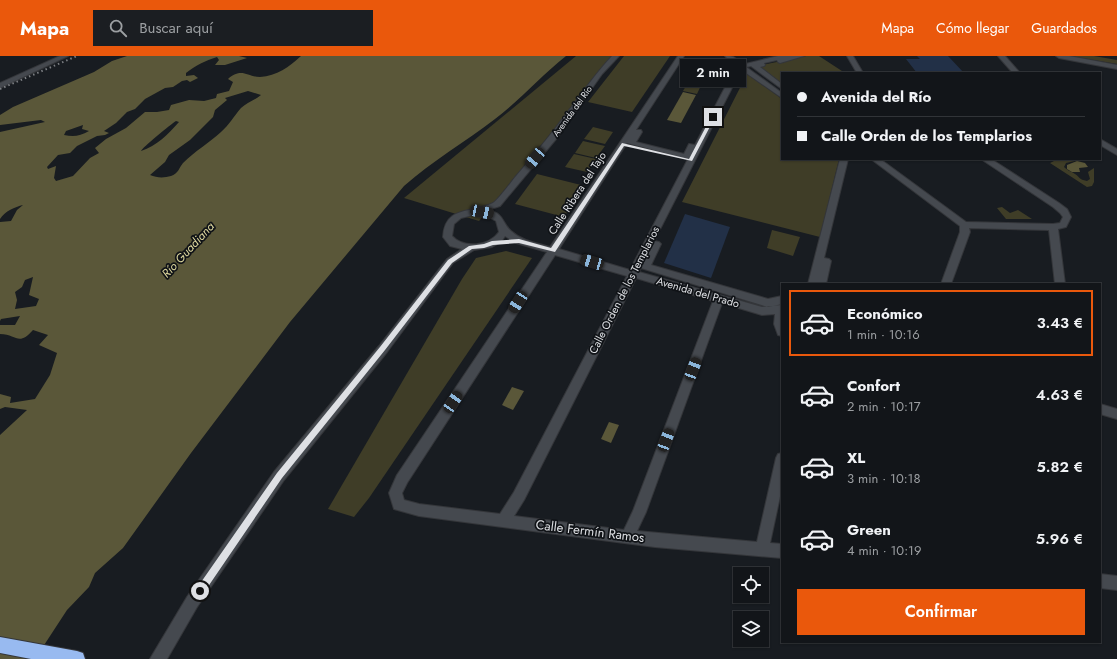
<!DOCTYPE html>
<html lang="es">
<meta charset="utf-8">
<style>
body{margin:0;font-family:Jost,sans-serif;background:#1b1e22;color:#f1f3f6;height:100vh;display:flex;flex-direction:column;font-size:15px;white-space:nowrap}
*{box-sizing:border-box;margin:0}
p{font-size:13px;color:#9c9fa2}
.icon{flex:none;width:22px;height:22px;fill:none;stroke:currentColor;stroke-width:2;stroke-linecap:round;stroke-linejoin:round}
.map{position:relative;flex:1;overflow:hidden}
.side{position:absolute;left:781px;top:227px;width:320px;height:360px;display:flex;flex-direction:column;background:#121519;border-radius:0px;box-shadow:0 1px 3px #0004,0 0 0 1px #313438}
.side>*{flex:none}
.banner{position:absolute;left:781px;top:16px;width:320px;height:88px;border-radius:0px;box-shadow:0 1px 3px #0004,0 0 0 1px #313438;display:grid;align-content:center;height:88px;padding:0 16px;background:#121519}
.buttons{position:absolute;left:733px;top:511px;display:grid;gap:8px}
.buttons a{display:grid;place-items:center;width:36px;height:36px;border-radius:0px;background:#121519;box-shadow:0 1px 3px #0004,0 0 0 1px #313438;font-size:20px}
.end{position:absolute;width:18px;height:18px;margin:-9px;border:5px solid #dee0e4;background:#111;box-shadow:0 0 0 2px #111}
.from{border-radius:50%}
.bubble{position:absolute;height:28px;border-radius:0px;background:#121519;box-shadow:0 1px 3px #0004,0 0 0 1px #313438;font-size:13px;font-weight:600;line-height:28px;text-align:center}
.car{position:absolute;width:12px;height:24px;margin:-12px -6px;border-radius:5px;box-shadow:0 0 3px 1px #0007;background:linear-gradient(#222 24%,#8ab4d8 0 40%,#222 0 76%,#8ab4d8 0 86%,#222 0)}
.banner b{display:flex;align-items:center;gap:14px;height:38px;font-size:15px}
.banner b+b{border-top:1px solid #313438}
.banner i{width:10px;height:10px;background:#f1f3f6}
ul{padding:7px 0 0;list-style:none}
li{display:flex;align-items:center;gap:12px;height:66px;margin:0 8px 6px;padding:0 8px;border:2px solid transparent;border-radius:0px}
li div{flex:1}
li b{display:block;font-size:15px}
li em{font-style:normal;font-weight:600}
li.selected{border-color:#ea580c}
li>.icon{width:36px;height:36px;stroke-width:1.5}
.button{display:flex;gap:8px;margin-top:auto;padding:8px 16px}
.button a{flex:1;height:46px;border-radius:0px;background:#ea580c;color:#fff;font-size:16px;font-weight:600;line-height:46px;text-align:center}
header{display:flex;align-items:center;gap:24px;box-sizing:border-box;height:56px;padding:0 20px;background:#ea580c;color:#fff}
header strong{font-size:19px}
nav{display:flex;gap:22px;margin-inline-start:auto;font-size:14px}
.search{width:280px;height:36px;background:#1b1e22;display:flex;align-items:center;gap:10px;box-sizing:border-box;padding:0 14px;border-radius:0px;color:#9c9fa2;font-size:15px}
.map>svg:first-child{display:block}
</style>
<header>
<strong>Mapa</strong>
<div class="search"><svg class="icon" aria-label="search" viewBox="0 0 24 24"><circle cx="10" cy="10" r="6"/><path d="M15 15l6 6"/></svg>Buscar aquí</div>
<nav><a>Mapa</a><a>Cómo llegar</a><a>Guardados</a></nav>
</header>
<div class="map">
<svg width="1117" height="603" viewBox="0 0 1117 603">
<rect width="100%" height="100%" fill="#181c21"/>
<!-- green -->
<g fill="#3f3d27">
<polygon points="576,0 614,0 479,165 404,142"/>
<polygon points="624,0 670,0 632,56 588,46"/>
<polygon points="806,0 819,0 845,17 782,17 782,29 757,10"/>
<polygon points="1070,0 1094,0 1117,4 1117,8"/>
<polygon points="747,18 782,43 782,103 839,103 820,181 682,146"/>
<polygon points="690,23 703,25 697,38 683,35"/>
<polygon points="593,71 613,76 605,88 584,83"/>
<polygon points="583,85 605,90 596,102 575,97"/>
<polygon points="574,98 596,103 587,116 565,111"/>
<path d="M1078 103 1079 104 1066 107 1064 111C1068 115 1071 115 1075 118 1081 122 1078 123 1087 125L1090 123 1088 116 1094 112V126L1092 130 1087 131 1050 107 1056 104Z"/>
<polygon points="537,118 585,130 564,161 515,148"/>
<polygon points="1002,151 1010,157 1018,154 1032,163 1006,163 997,152"/>
<polygon points="772,174 800,181 793,200 767,192"/>
<polygon points="506,195 532,202 369,442 354,461 328,453 462,223 476,202"/>
</g>
<!-- water -->
<g fill="#5a5739" fill-rule="evenodd">
<path d="M127 0H239L247 2 225 9H215L219 4 217 1C205 5 196 9 186 17V20L194 19 198 22 190 26 187 24 182 25 173 31 165 32 145 43 135 53 127 56 116 67 104 75 109 77 105 79 97 80 77 90 70 97 58 99 47 111 48 113 56 110 54 122 56 125 73 120 90 102 99 97 95 92 106 83 126 72 145 56H157L169 54 171 49 189 44 204 45 216 42 217 38 229 35 233 26 228 23C242 11 247 21 260 21 277 20 289 11 301 0H566C541 20 520 44 495 63 465 86 432 105 404 130L290 266 191 397 123 492 95 517 89 531 67 554 35 603H0V379L27 354 5 351 0 353V338L11 341 10 347 35 343 50 319 57 297 39 289 48 279 33 274C18 291 17 278 0 278V269H15L20 260 1 263 0 265V166L11 165 17 154 23 149C15 151 5 155 0 163V76L45 66 41 64 0 69V59L13 51 94 16 112 5ZM248 35 261 39C255 44 246 47 241 52 234 60 229 69 221 76 209 87 195 95 183 107 179 112 178 118 171 120 164 122 157 122 150 119L165 106 169 99 190 84 213 61 215 54 227 44 225 42ZM176 65 179 66C168 78 157 90 141 95 142 92 171 68 176 65ZM83 69 82 73 89 75C80 80 74 81 64 79L66 75ZM33 221 29 239 39 243 36 250 15 253 17 244 15 236 22 231 25 224Z"/>
<polygon points="683,36 696,39 681,67 667,64"/>
<polygon points="1077,105 1085,107 1088,111 1079,112 1080,116 1072,116 1067,113 1067,109"/>
<polygon points="512,331 524,335 513,354 502,349"/>
<polygon points="609,366 619,369 611,387 601,383"/>
</g>
<!-- building -->
<g fill="#223047">
<polygon points="917,0 948,0 964,17 917,17 906,3 920,3"/>
<polygon points="685,158 730,171 711,222 664,207"/>
</g>
<g fill="none" stroke-linecap="round" stroke-linejoin="round">
<defs>
<g id="minor">
<polygon points="60,0 68,0 0,32 0,27"/>
<path d="M612 0H619L602 18 556 83 500 150 488 154C505 158 501 166 511 175 522 185 537 187 550 191L678 0H684L636 74H641L642 76 636 86 684 98 689 88 695 89 731 20 726 18 731 6 725 0C731 0 734 0 738 5L735 11 737 10 778 0H804L780 7 778 6 777 4 764 7 765 9 764 10 760 11 782 28V33L751 10 746 11 782 37V42L746 17 743 22H739L738 21 742 12 654 185 659 186 661 188 651 209 768 243 782 240V248L768 251 641 212 639 216 762 251 782 249V280L778 279 774 268 775 258 762 259 722 247 646 456 637 475 757 486 776 402 778 398 782 397V431L770 487 782 488V502L655 491 419 460 394 453 389 437 397 419 547 196 516 187 505 180 501 186 492 191 474 194 453 207 387 296 284 424 197 551 167 603H150L187 541 274 416 379 290 447 203 462 193 450 190 443 181C445 149 471 158 493 147 500 142 511 126 517 119 528 106 539 93 550 79 571 53 589 25 612 0ZM627 87 688 103 630 214 559 193ZM473 159 487 160 496 165 499 176C489 190 464 193 452 180L454 168 461 162ZM555 199 627 220 514 436 500 458 419 448 404 444 402 437 407 427ZM636 222 713 245 633 455 624 474 514 460 524 444Z"/>
<polygon points="847,0 853,0 863,17 857,17"/>
<polygon points="998,0 1005,0 1020,17 1013,17"/>
<polygon points="1056,0 1069,0 1117,9 1117,13 1059,2"/>
<polygon points="1100,83 1117,93 1117,99 1100,89"/>
<polygon points="840,103 848,103 824,202 829,203 831,205 826,228 808,228"/>
<polygon points="871,103 880,103 966,166 1053,168 1060,167 1063,161 1060,157 1053,151 981,103 991,103 1059,147 1067,153 1071,161 1066,171 1058,173 1065,228 1055,228 1049,174 969,172 970,176 951,228 941,228 960,176 960,170"/>
<polygon points="1100,348 1117,353 1117,363 1100,358"/>
<polygon points="1100,518 1117,520 1117,534 1100,532"/>
</g>
<polygon id="highway" points="0,581 77,595 83,597 85,603 31,603 0,597"/>
</defs>
<!-- minor casing -->
<use href="#minor" stroke="#34363a" stroke-width="2"/>
<!-- highway casing -->
<use href="#highway" stroke="#34363a" stroke-width="2"/>
<!-- minor -->
<use href="#minor" fill="#45494f" fill-rule="evenodd"/>
<!-- highway -->
<use href="#highway" fill="#98baf0" fill-rule="evenodd"/>
<!-- rail -->
<polyline stroke="#7c7f83" stroke-width="2" stroke-dasharray="1.5 3" stroke-linecap="butt" points="0,33 77,0"/>
</g>
<!-- route -->
<polygon fill="#dee0e4" points="713,60 715,61 692,105 624,90 555,196 519,187 493,189 484,192 472,193 452,207 385,294 282,422 203,538 200,539 197,538 196,535 197,532 277,417 380,291 448,204 469,190 484,188 492,185 519,183 551,192 622,87 689,103 711,61"/>
<g text-anchor="middle" dominant-baseline="central" stroke-width="3.5" stroke-linejoin="round" paint-order="stroke">
<!-- far-street labels -->
<g font-size="9" fill="#dee0e4" stroke="#101317">
<text transform="translate(572 55) rotate(-54)">Avenida del Río</text>
</g>
<!-- street labels -->
<g font-size="11" fill="#dee0e4" stroke="#101317">
<text transform="translate(577 137) rotate(-57)">Calle Ribera del Tajo</text>
<text transform="translate(624 234) rotate(-63)">Calle Orden de los Templarios</text>
<text transform="translate(698 236) rotate(16)">Avenida del Prado</text>
</g>
<!-- water labels -->
<g font-size="12" font-style="italic" fill="#ded89e" stroke="#101317">
<text transform="translate(188 194) rotate(-47)">Río Guadiana</text>
</g>
<!-- near-street labels -->
<g font-size="13" fill="#dee0e4" stroke="#101317">
<text transform="translate(590 475) rotate(7)">Calle Fermín Ramos</text>
</g>
</g>
</svg>
<div class="buttons">
<a><svg class="icon" aria-label="locate" viewBox="0 0 24 24"><circle cx="12" cy="12" r="6"/><path d="M12 2v4M12 18v4M2 12h4M18 12h4"/></svg></a>
<a><svg class="icon" aria-label="layers" viewBox="0 0 24 24"><path d="M12 4l9 5-9 5-9-5zM3 14l9 5 9-5"/></svg></a>
</div>
<i class="end from" style="left:200px;top:535px"></i>
<i class="end" style="left:713px;top:61px"></i>
<div class="bubble" style="left:680px;top:3px;width:66px">2 min</div>
<i class="car" style="left:535px;top:102px;rotate:220deg"></i>
<i class="car" style="left:482px;top:156px;rotate:102deg"></i>
<i class="car" style="left:592px;top:206px;rotate:286deg"></i>
<i class="car" style="left:518px;top:246px;rotate:213deg"></i>
<i class="car" style="left:693px;top:313px;rotate:21deg"></i>
<i class="car" style="left:453px;top:346px;rotate:34deg"></i>
<i class="car" style="left:666px;top:384px;rotate:21deg"></i>
<div class="banner">
<b><i class="from"></i>Avenida del Río</b>
<b><i></i>Calle Orden de los Templarios</b>
</div>
<section class="side">
<ul>
<li class="selected"><svg class="icon" aria-label="car" viewBox="0 0 24 24"><path d="M5 17H2v-5l4-1 3-4h7l3 4 3 1v5h-3M9 17h6M6 11h13"/><circle cx="7" cy="17" r="2"/><circle cx="17" cy="17" r="2"/></svg><div><b>Económico</b><p>1 min · 10:16</p></div><em>3.43 €</em></li>
<li><svg class="icon" aria-label="car" viewBox="0 0 24 24"><path d="M5 17H2v-5l4-1 3-4h7l3 4 3 1v5h-3M9 17h6M6 11h13"/><circle cx="7" cy="17" r="2"/><circle cx="17" cy="17" r="2"/></svg><div><b>Confort</b><p>2 min · 10:17</p></div><em>4.63 €</em></li>
<li><svg class="icon" aria-label="car" viewBox="0 0 24 24"><path d="M5 17H2v-5l4-1 3-4h7l3 4 3 1v5h-3M9 17h6M6 11h13"/><circle cx="7" cy="17" r="2"/><circle cx="17" cy="17" r="2"/></svg><div><b>XL</b><p>3 min · 10:18</p></div><em>5.82 €</em></li>
<li><svg class="icon" aria-label="car" viewBox="0 0 24 24"><path d="M5 17H2v-5l4-1 3-4h7l3 4 3 1v5h-3M9 17h6M6 11h13"/><circle cx="7" cy="17" r="2"/><circle cx="17" cy="17" r="2"/></svg><div><b>Green</b><p>4 min · 10:19</p></div><em>5.96 €</em></li>
</ul>
<div class="button"><a>Confirmar</a></div>
</section>
</div>
